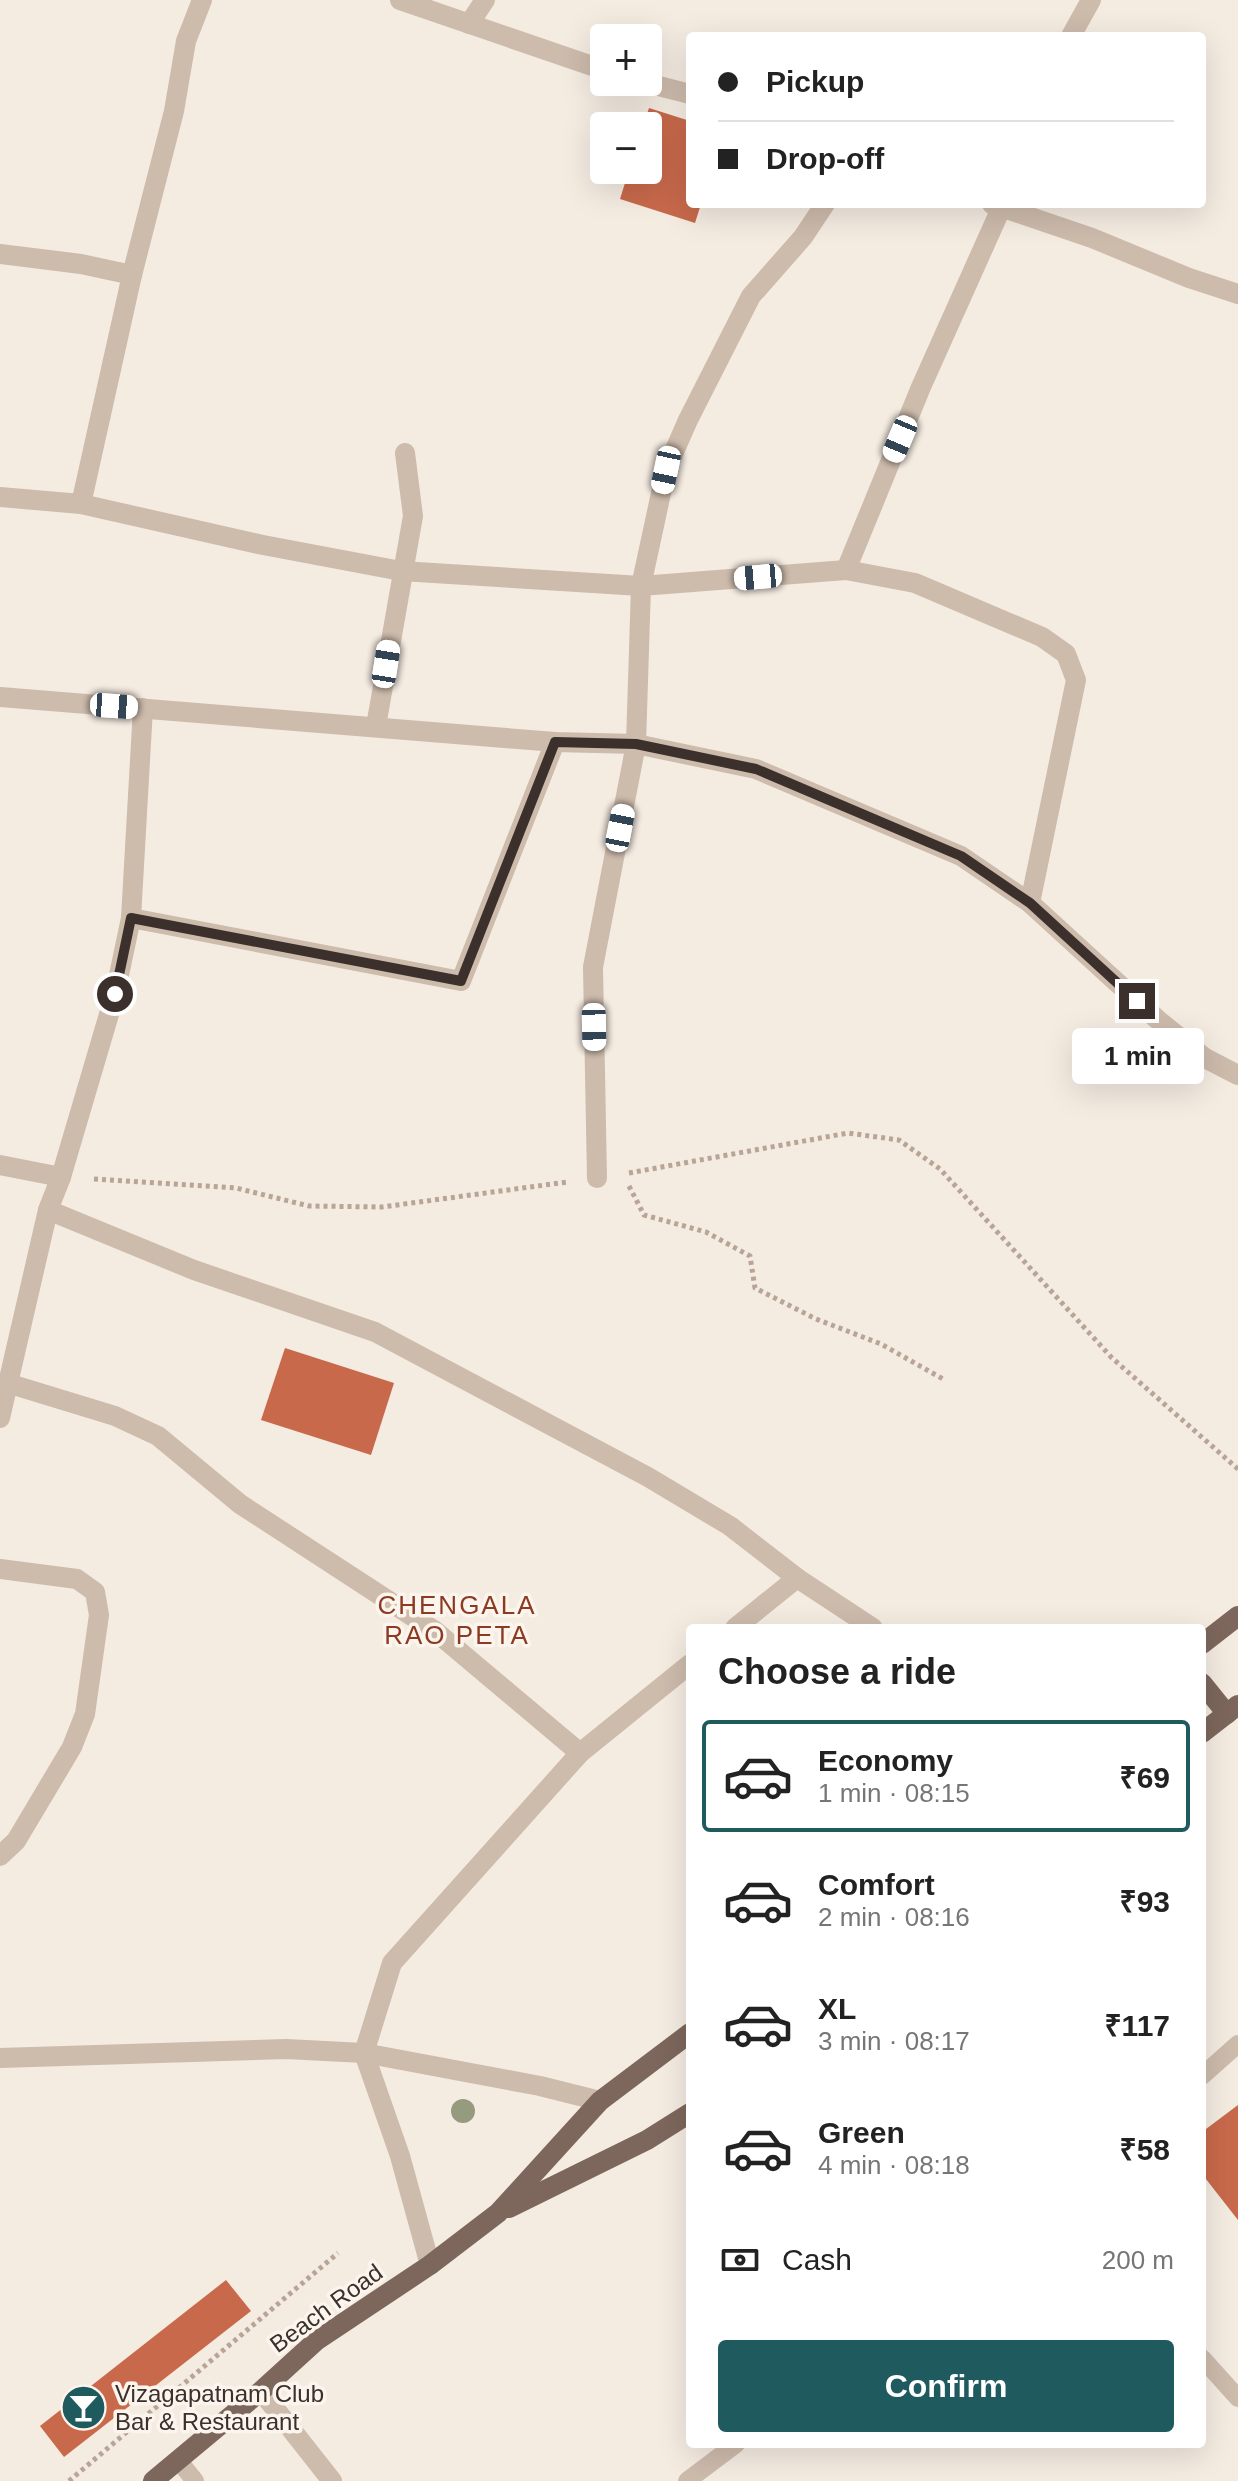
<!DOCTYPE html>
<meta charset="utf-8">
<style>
body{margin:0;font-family:Arial,sans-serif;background:#f6f6f6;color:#222;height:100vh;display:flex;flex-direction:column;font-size:30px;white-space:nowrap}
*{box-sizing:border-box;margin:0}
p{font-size:26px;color:#767676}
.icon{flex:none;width:44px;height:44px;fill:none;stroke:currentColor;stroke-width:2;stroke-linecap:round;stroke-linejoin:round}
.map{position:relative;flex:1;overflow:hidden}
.side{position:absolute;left:686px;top:1624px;width:520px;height:824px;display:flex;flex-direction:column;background:#fff;border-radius:8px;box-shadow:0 8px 32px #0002}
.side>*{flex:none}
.banner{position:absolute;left:686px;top:32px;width:520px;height:176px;border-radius:8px;box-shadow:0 8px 32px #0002;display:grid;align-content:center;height:176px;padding:0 32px;background:#fff}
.tools{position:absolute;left:590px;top:24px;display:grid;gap:16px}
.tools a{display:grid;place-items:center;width:72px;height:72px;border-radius:8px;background:#fff;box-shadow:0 8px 32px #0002;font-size:40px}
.end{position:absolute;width:36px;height:36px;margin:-18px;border:10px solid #3b302b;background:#fff;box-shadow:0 0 0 4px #fff}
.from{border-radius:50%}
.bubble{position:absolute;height:56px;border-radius:8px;background:#fff;box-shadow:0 8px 32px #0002;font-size:26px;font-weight:700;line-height:56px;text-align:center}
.car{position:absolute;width:24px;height:48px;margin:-24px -12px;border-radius:10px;box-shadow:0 0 6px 2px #0007;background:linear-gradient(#fff 24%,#345 0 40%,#fff 0 76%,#345 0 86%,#fff 0)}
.banner b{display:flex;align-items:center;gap:28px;height:76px;font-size:30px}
.banner b+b{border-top:2px solid #e0e0e0}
.banner i{width:20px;height:20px;background:#222}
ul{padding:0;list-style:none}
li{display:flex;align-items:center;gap:24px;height:112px;margin:0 16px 12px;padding:0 16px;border:4px solid transparent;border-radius:8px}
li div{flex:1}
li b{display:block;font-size:30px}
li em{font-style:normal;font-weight:700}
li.on{border-color:#1f5a5e}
li>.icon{width:72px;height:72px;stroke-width:1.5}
h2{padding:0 32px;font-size:36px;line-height:96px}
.pay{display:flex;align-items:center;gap:20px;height:88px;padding:0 32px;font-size:30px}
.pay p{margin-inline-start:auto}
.action{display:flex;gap:16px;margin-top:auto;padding:16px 32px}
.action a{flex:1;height:92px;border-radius:8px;background:#1f5a5e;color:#fff;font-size:32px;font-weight:700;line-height:92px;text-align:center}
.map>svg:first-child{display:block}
</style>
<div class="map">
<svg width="1238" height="2481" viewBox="0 0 1238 2481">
<rect width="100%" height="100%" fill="#f4ebe1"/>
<!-- building -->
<g fill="#c8694b">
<polygon points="649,108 690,121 690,204 701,204 695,223 620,199 629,170 648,170 648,126 643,126"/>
<polygon points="285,1348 394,1383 371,1455 261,1420"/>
<polygon points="1238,2105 1238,2220 1202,2174 1202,2132"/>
<polygon points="226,2280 251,2311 64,2457 40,2426"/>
</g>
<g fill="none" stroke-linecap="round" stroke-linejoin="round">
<!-- path -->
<g stroke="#b9a596" stroke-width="5" stroke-dasharray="4 4" stroke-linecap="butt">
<polyline points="629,1173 848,1133 899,1140 940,1169 1112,1358 1238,1469"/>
<polyline points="94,1179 236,1188 309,1206 382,1207 567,1182"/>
<polyline points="629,1186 644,1215 706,1232 750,1256 755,1288 816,1319 881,1344 943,1379"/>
<polyline points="69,2481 338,2253"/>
</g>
<!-- service -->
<g stroke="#cdbbac" stroke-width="18">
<polyline points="1202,2076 1238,2044"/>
<polyline points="1202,2358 1238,2398"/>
<polyline points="178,2460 195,2481"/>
<polyline points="687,2481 736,2444"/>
</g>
<!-- minor -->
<g stroke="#cdbbac" stroke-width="20">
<polyline points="469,24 485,0"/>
<polyline points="1071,36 1091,0"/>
<polyline points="0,254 81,264 132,275"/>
<polyline points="0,497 81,504 263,545 401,571 641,586 846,570 921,387 1003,204"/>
<polyline points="81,504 132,275 174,111 186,41 202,0"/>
<polyline points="846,570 915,583 1042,637 1066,654 1076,680 1030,903"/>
<polyline points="0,697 555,742 636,744 756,769 961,856 1030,903 1158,1020 1205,1058 1238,1075"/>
<polyline points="376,726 413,516 405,453"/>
<polyline points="131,918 461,981 555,742"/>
<polyline points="0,1165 61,1177 48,1210 194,1270 375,1332 648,1477 730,1526 797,1578 873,1628"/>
<polyline points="61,1177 115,994 131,918 143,708"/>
<polyline points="597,1178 593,967 636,744 641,586 666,470 688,420 751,296 803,237 825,204"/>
<polyline points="7,1383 115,1416 158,1436 240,1504 435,1631 580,1753"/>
<polyline points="0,1418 48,1210"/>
<polyline points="0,1569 77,1579 95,1592 99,1615 85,1714 72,1747 16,1841 0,1856"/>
<polyline points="735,1628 797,1578"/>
<polyline points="0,2058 286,2049 364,2053 540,2086 600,2101"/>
<polyline points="430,2265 400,2156 364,2053 392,1963 580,1753 690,1664"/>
<polyline points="261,2391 332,2481"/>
</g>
<!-- tertiary -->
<g stroke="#cdbbac" stroke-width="20">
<polyline points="400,0 604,70"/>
<polyline points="643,82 690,94"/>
<polyline points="992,204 1092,238 1189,278 1238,294"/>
</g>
<!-- primary -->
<g stroke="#7d675c" stroke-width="20">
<polyline points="1202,1644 1238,1616"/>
<polyline points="1202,1683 1227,1714"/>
<polyline points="1202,1733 1238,1705"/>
<polyline points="509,2208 647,2140 690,2113"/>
<polyline points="153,2481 261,2391 316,2341 430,2265 498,2213 600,2101 690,2033"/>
</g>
</g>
<!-- trees -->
<circle fill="#969b7f" cx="463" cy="2111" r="12"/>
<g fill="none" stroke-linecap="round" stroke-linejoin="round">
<!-- route -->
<polyline stroke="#3b302b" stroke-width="10" points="115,994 131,918 461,981 555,742 636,744 756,769 961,856 1030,903 1137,1001"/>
</g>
<!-- icons -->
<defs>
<symbol id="bar-disc" viewBox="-11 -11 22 22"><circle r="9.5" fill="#1f5a5e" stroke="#fbf5ee"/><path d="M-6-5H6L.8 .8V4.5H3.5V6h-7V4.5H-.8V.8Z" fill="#fff"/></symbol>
</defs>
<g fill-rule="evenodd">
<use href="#bar-disc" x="58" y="2382" width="51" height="51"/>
</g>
<g text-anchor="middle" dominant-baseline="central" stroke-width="7" stroke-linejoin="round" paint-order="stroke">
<!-- street labels -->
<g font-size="24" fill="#3b302b" stroke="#fbf5ee">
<text transform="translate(326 2308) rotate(-36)">Beach Road</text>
</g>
<!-- poi labels -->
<g font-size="24" fill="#3b302b" stroke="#fbf5ee" text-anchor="start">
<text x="115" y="2393">Vizagapatnam Club<tspan x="115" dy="28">Bar &amp; Restaurant</tspan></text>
</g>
<!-- neighbourhood labels -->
<g font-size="26" letter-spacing="2" fill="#8c3b22" stroke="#fbf5ee">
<text x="457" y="1605">CHENGALA<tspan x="457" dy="30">RAO PETA</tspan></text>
</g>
</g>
</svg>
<div class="tools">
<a>+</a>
<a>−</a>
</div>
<i class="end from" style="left:115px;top:994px"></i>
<i class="end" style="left:1137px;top:1001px"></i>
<div class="bubble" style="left:1072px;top:1028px;width:132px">1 min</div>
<i class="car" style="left:900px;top:439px;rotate:203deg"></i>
<i class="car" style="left:666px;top:470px;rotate:192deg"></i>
<i class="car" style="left:758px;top:577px;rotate:265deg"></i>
<i class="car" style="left:386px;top:664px;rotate:9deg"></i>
<i class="car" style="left:114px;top:706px;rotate:94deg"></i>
<i class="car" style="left:620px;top:828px;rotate:11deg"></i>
<i class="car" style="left:594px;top:1027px;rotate:179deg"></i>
<div class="banner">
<b><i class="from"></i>Pickup</b>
<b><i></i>Drop-off</b>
</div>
<section class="side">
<h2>Choose a ride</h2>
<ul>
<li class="on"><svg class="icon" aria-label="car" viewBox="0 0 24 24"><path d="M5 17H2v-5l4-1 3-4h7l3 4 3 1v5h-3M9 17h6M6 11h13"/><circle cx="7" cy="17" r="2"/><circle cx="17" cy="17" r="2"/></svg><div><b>Economy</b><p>1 min · 08:15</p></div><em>₹69</em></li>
<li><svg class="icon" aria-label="car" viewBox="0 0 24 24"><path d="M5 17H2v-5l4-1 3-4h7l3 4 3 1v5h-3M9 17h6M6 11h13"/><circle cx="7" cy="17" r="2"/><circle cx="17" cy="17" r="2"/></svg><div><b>Comfort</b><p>2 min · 08:16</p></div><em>₹93</em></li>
<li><svg class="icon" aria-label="car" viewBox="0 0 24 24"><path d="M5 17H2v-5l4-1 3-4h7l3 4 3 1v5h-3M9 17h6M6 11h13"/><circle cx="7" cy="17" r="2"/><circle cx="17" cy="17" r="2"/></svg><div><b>XL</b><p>3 min · 08:17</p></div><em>₹117</em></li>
<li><svg class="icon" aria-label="car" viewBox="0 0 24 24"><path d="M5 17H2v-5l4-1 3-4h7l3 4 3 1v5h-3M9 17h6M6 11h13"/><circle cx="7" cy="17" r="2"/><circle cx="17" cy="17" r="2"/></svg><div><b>Green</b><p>4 min · 08:18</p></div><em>₹58</em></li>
</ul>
<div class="pay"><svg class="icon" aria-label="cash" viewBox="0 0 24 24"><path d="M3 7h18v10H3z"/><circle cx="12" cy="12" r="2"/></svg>Cash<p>200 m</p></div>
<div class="action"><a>Confirm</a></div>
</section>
</div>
